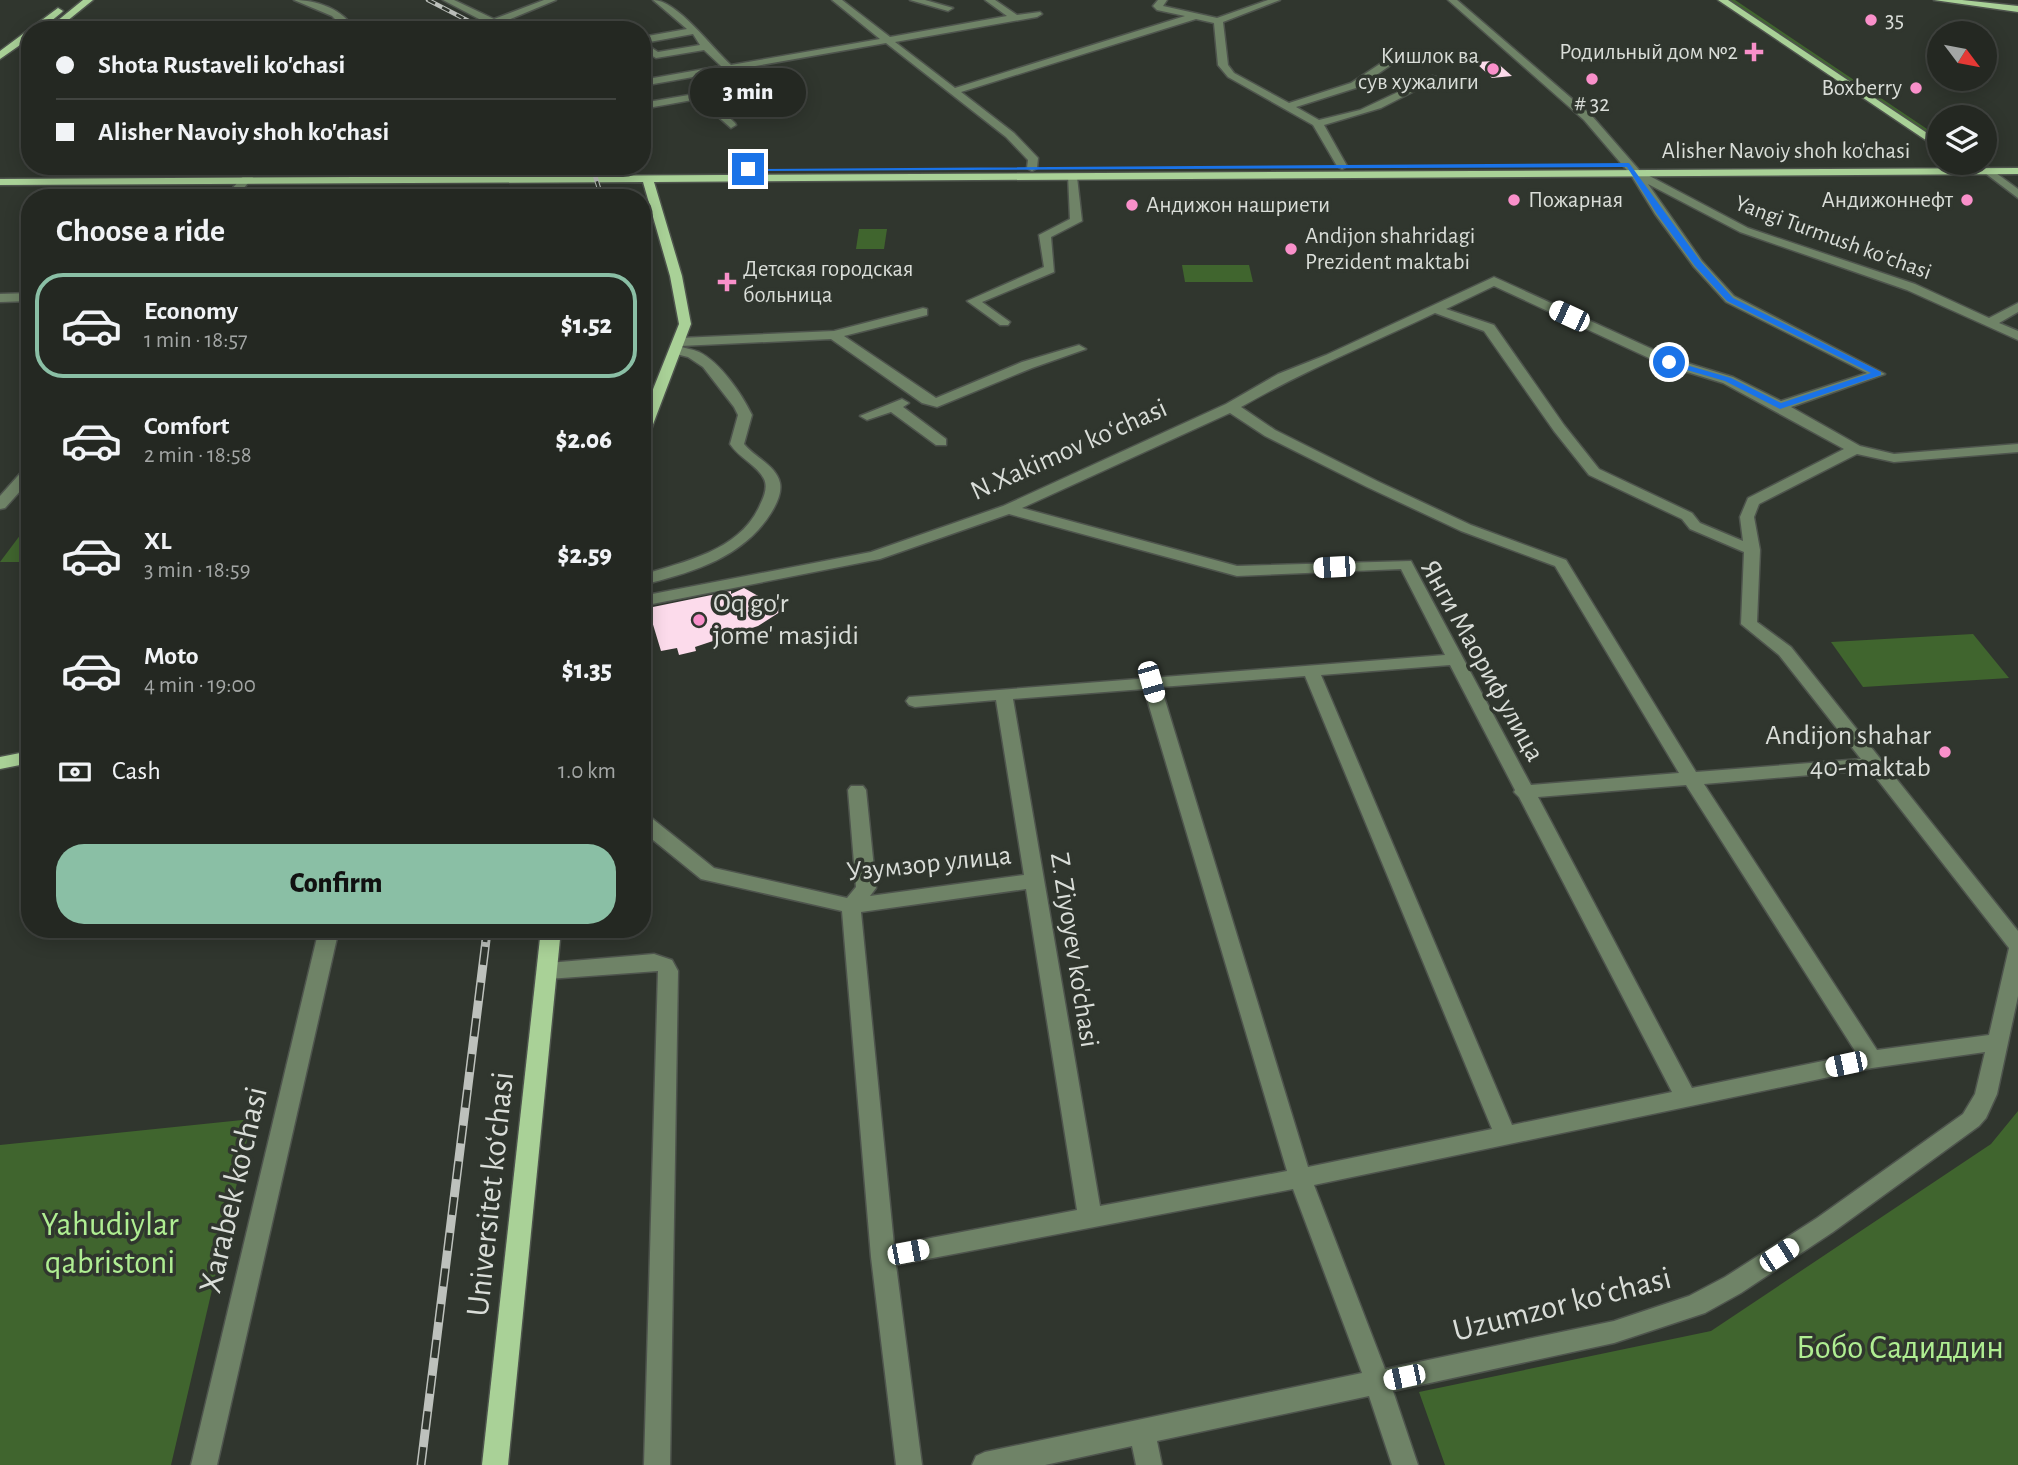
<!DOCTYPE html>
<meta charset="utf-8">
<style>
body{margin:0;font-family:"Alegreya Sans",sans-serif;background:#2c302a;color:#f1f3f6;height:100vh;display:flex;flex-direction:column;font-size:26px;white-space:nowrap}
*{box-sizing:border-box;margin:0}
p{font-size:23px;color:#a3a6a5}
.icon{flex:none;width:38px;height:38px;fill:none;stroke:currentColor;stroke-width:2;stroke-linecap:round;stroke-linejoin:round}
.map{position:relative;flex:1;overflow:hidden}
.sheet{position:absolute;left:21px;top:189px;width:630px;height:749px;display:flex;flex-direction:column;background:#242822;border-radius:28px;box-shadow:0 4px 18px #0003,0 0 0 2px #414440}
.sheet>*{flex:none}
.hud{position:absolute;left:21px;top:21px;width:630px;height:154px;border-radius:28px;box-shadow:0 4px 18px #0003,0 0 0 2px #414440;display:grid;align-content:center;height:154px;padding:0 35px;background:#242822}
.needle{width:46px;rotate:122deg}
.fabs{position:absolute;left:1927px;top:21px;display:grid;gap:14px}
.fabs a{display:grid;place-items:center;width:70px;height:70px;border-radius:50%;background:#242822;box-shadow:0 4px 18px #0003,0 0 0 2px #414440;font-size:35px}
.end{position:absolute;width:32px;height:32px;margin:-16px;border:9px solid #1a73e8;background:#fff;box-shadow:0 0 0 4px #fff}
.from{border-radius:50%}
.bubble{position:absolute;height:49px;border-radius:24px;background:#242822;box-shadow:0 4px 18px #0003,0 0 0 2px #414440;font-size:23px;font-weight:800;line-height:49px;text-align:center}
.car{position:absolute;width:21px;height:42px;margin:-21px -10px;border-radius:9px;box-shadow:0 0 5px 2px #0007;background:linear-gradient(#fff 24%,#345 0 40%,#fff 0 76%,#345 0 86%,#fff 0)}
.hud b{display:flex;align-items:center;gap:24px;height:66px;font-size:26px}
.hud b+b{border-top:2px solid #414440}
.hud i{width:18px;height:18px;background:#f1f3f6}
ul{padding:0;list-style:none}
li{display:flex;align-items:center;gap:21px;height:105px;margin:0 14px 10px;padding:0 21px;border:4px solid transparent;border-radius:28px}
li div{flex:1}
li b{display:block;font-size:26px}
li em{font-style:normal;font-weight:800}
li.on{border-color:#8abfa5}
li>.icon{width:63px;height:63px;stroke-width:1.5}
h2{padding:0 35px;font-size:32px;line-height:84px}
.pay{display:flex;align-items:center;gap:18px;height:77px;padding:0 35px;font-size:26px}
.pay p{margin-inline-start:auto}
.primary-button{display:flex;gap:14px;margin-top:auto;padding:14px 35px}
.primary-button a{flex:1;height:80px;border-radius:28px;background:#8abfa5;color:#111;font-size:28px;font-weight:800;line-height:80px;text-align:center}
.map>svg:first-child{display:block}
</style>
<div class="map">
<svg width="2018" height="1465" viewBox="0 0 2018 1465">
<rect width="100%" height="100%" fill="#30362e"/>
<!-- green -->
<g fill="#40652e">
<polygon points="1727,0 1735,0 1939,137 1939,143"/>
<polygon points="859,229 887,229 884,249 856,249"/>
<polygon points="1182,265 1249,265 1253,282 1185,282"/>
<polygon points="30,522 30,562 0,562"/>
<polygon points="1973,634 2009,678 1863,687 1831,642"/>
<polygon points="2018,1111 2018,1465 1445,1465 1419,1392 1711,1331 1991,1144"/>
<polygon points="252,1119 171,1465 0,1465 0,1145"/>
</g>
<!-- building -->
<g fill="#fcdbeb">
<polygon points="1495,61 1512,76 1492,78 1475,62"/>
<polygon points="744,588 783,610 758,626 695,647 696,651 679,655 677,648 661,651 648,608 731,591 731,594"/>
</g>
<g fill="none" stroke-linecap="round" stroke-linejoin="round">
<defs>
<g id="minor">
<path d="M294 0C317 0 343 9 355 30H346L332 16Z"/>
<polygon points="443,0 454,0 494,19 544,0 556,0 501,23 512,30 500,30"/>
<path d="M653 0C677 0 712 48 731 65L880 39 832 0H842L890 37 1007 16 985 0H995L1017 15 1040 12 1042 14 1037 17 895 42 955 88 1185 16 1157 10 1153 6 1158 0H1167L1163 6 1217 18 1268 0H1280L1223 22 1228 65 1234 73 1289 103 1351 83 1392 56 1412 52 1417 55 1398 60 1359 87 1296 107 1319 120 1360 110 1432 76 1440 78 1381 108 1324 125 1347 166 1342 169 1337 166 1313 125 1228 77 1218 65 1214 23 1196 19 961 92 1014 133 1038 158 1037 168 1032 171 1027 168 1028 160 1006 137 886 43 642 86V80L721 66 704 50 656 58 642 50V37L687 29ZM693 34 700 45 658 52 644 43Z"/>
<polygon points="910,0 925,0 953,8 948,11"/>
<path d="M1448 0H1457L1592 116 1640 171 1748 228 1915 284 1989 318 2018 303V312L1999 323 2018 331V340L1907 290 1740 232 1648 184 1702 261 1734 296 1885 374 1791 407 1860 446 1894 454 2018 444V452L1894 462 1857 454 1759 504 1754 517 1760 550 1757 622 1791 647 2018 931V996L1997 1094 1986 1118 1979 1126 1833 1232 1741 1293 1705 1313 1614 1343 1393 1391 1418 1465H1392L1369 1396 1157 1441 1162 1465H1136L1132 1446 1045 1465H972L976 1456 985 1452 1362 1373 1293 1189 896 1265 922 1465H896L871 1257 842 911 701 879 642 831V815L649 816 714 868 847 898 856 887 848 790 851 786H863L866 790 876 888 870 896 1024 875 996 700 915 707 909 705 906 701 909 697 1445 655 1401 569 1237 576 1009 514 880 559 642 606V596L871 552 1003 506 1226 404 1278 374 1326 355 1494 277 1674 359 1733 377 1781 401 1867 373 1726 302 1694 267 1655 214 1631 175 1584 120ZM1494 286 1664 365 1723 383 1844 449 1748 498 1740 517 1743 541 1700 523 1692 513 1599 469 1564 425 1494 325 1446 309ZM1435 313 1484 331 1554 431 1589 475 1682 519 1690 529 1744 552 1741 624 1779 655 1861 759 1696 772 1566 560 1471 525 1377 481 1275 430 1241 407C1303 371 1370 344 1435 313ZM1230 413 1265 436 1367 487 1461 531 1555 566 1679 773 1531 785 1411 561 1237 566 1022 508ZM1450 665 1515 790 1514 792 1519 797 1672 1092 1512 1125 1321 675ZM1305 676 1492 1129 1308 1167 1161 687ZM1144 689 1287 1171 1100 1206 1013 699ZM1870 770 2009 948 1989 1035 1877 1050 1704 784ZM1686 785 1857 1054 1692 1088 1538 797ZM1026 889 1077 1210 894 1245 861 912ZM1985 1052 1975 1094 1963 1114 1817 1218 1725 1277 1689 1296 1614 1321 1385 1369 1314 1185 1872 1068Z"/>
<polygon points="759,83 763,84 763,88 708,98 735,123 736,125 731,128 698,99 642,109 642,103"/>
<polygon points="252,166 263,166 235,198 224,198"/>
<polygon points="468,166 479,166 471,174 466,171"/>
<polygon points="619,166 629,166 629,170 620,172"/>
<polygon points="1989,168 2018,189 2018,198 1985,173 1984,171"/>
<polygon points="1068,175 1077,177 1082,221 1051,237 1054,272 982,302 1010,322 1008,325 1000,325 967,301 1044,267 1039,235 1070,219"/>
<polygon points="30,293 30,301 0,302 0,294"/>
<polygon points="923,308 927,309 927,315 844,336 936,398 1022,362 1079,345 1086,349 1032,368 937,407 922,403 831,339 680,346 674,342 680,338 834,331"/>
<path d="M677 346C684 348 692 349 699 352 720 362 742 394 752 415L744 444C754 457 776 465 780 483 782 493 776 505 771 513 743 558 691 573 642 585V575C685 561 740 551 760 505 764 497 768 487 764 479 757 465 739 458 730 444L738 415 734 407 703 367 688 357 672 353 670 350Z"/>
<polygon points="902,399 909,403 903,407 946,439 946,445 936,445 891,412 867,420 860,416"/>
<polygon points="30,467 30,480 5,508 0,509 0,496 25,468"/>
<polygon points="319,929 339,929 217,1465 191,1465"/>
<polygon points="654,954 672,960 678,971 670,1465 644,1465 658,971 548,979 541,976 538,971 541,966 548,963"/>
</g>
<g id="major">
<polygon points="83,0 93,0 56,30 46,30"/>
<polygon points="1718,0 1728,0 1939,141 1939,149"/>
<polygon points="1934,0 1962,0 2018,6 2018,12"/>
<polygon points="58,8 63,11 61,13 40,30 30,30 30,38 0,59 0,51"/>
<polygon points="2018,168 2018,174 654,182 682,276 691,324 649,435 642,439 642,417 679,324 670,276 643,182 0,185 0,179"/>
<polygon points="30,751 30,763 0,769 0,757"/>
<polygon points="541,929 561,929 508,1465 482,1465"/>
</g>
</defs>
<!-- minor casing -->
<use href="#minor" stroke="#4e544d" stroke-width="3"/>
<!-- major casing -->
<use href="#major" stroke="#4e544d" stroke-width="3"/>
<!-- minor -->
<use href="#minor" fill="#6f8367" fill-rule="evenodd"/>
<!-- major -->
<use href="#major" fill="#a9d197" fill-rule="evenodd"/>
<defs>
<g id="rail-far2">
<polyline points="428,0 486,30"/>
<polyline points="592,166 602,198"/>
</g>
<polyline id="rail-far1" points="485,942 487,929"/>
<polyline id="rail" points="421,1465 486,940"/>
</defs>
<!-- rail-far2 casing -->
<use href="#rail-far2" stroke="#bdc1bc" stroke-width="4.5"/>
<!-- rail-far1 casing -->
<use href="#rail-far1" stroke="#bdc1bc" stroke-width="7"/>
<!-- rail casing -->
<use href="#rail" stroke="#bdc1bc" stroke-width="9"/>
<!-- rail-far2 -->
<use href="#rail-far2" stroke="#30362e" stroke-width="2.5" stroke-dasharray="8" stroke-linecap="butt"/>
<!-- rail-far1 -->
<use href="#rail-far1" stroke="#30362e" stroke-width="4.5" stroke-dasharray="13" stroke-linecap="butt"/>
<!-- rail -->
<use href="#rail" stroke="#30362e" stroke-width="6" stroke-dasharray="18" stroke-linecap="butt"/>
</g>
<!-- route -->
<polygon fill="#1a73e8" points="1629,163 1701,262 1733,298 1881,372 1881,375 1780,409 1725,381 1666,364 1669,360 1731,378 1781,403 1871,373 1727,301 1695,266 1657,214 1627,167 748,171 745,169"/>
<!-- markers -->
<g fill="#f990ca" stroke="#30362e" stroke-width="2.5">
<circle cx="1871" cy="20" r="7"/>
<path d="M1750.5 41.5h7v7h7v7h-7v7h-7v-7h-7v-7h7z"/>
<circle cx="1493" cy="69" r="7"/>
<circle cx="1592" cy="79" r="7"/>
<circle cx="1916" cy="88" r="7"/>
<circle cx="1514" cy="200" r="7"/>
<circle cx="1967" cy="200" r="7"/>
<circle cx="1132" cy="205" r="7"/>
<circle cx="1291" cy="249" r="7"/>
<path d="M723.5 271.5h7v7h7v7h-7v7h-7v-7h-7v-7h7z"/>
<circle cx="699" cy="620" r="7"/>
<circle cx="1945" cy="752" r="7"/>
</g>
<g text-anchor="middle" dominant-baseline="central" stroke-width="7" stroke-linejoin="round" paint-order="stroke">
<!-- far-poi labels -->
<g font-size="23" fill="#d9ddd8" stroke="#30362e" text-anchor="start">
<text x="1885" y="20">35</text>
<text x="1738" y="52" text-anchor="end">Родильный дом №2</text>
<text x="1479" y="56" text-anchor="end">Кишлок ва<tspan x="1479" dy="26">сув хужалиги</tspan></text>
<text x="1902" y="88" text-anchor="end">Boxberry</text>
<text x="1592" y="104" text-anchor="middle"># 32</text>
<text x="1528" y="200">Пожарная</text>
<text x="1953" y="200" text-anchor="end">Андижоннефт</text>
<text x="1146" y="205">Андижон нашриети</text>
<text x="1305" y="236">Andijon shahridagi<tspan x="1305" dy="26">Prezident maktabi</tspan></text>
<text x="743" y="269">Детская городская<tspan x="743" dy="26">больница</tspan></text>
</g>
<!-- far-street labels -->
<g font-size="23" fill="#d9ddd8" stroke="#30362e">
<text x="1786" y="151">Alisher Navoiy shoh ko'chasi</text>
<text transform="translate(1833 238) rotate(20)">Yangi Turmush koʻchasi</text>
</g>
<!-- street labels -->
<g font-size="28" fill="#d9ddd8" stroke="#30362e">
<text transform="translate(1069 450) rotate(-24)">N.Xakimov koʻchasi</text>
<text transform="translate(1482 661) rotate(61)">Янги Маориф улица</text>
<text transform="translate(929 864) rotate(-6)">Узумзор улица</text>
<text transform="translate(1074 950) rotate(81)">Z. Ziyoyev ko'chasi</text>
</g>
<!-- poi labels -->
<g font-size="28" fill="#d9ddd8" stroke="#30362e" text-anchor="start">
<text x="713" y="604">Oq go'r<tspan x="713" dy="32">jome' masjidi</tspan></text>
<text x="1931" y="736" text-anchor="end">Andijon shahar<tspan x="1931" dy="32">40-maktab</tspan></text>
</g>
<!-- near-street labels -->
<g font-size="33" fill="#d9ddd8" stroke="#30362e">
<text transform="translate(234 1190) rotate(-77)">Xarabek ko'chasi</text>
<text transform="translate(491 1194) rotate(-84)">Universitet kо‘chasi</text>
<text transform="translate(1562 1305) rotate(-14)">Uzumzor koʻchasi</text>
</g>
<!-- near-park labels -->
<g font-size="33" fill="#afee92" stroke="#30362e">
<text x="110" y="1225">Yahudiylar<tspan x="110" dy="38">qabristoni</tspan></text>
<text x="1900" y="1348">Бобо Садиддин</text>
</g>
</g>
</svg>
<div class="fabs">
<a><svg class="needle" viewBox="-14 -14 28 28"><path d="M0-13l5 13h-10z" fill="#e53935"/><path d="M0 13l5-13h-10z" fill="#a3a6a5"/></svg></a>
<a><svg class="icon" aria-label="layers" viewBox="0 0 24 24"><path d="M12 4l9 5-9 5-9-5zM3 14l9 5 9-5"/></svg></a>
</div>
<i class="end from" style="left:1669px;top:362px"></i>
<i class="end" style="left:748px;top:169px"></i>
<div class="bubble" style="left:690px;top:68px;width:116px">3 min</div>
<i class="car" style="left:1569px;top:316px;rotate:295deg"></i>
<i class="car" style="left:1334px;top:567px;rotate:267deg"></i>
<i class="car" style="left:1151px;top:682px;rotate:164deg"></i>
<i class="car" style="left:1846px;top:1064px;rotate:258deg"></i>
<i class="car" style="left:908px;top:1252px;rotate:79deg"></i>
<i class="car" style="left:1779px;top:1255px;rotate:57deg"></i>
<i class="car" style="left:1404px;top:1377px;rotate:258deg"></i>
<div class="hud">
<b><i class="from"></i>Shota Rustaveli ko'chasi</b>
<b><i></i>Alisher Navoiy shoh ko'chasi</b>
</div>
<section class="sheet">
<h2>Choose a ride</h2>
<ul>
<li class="on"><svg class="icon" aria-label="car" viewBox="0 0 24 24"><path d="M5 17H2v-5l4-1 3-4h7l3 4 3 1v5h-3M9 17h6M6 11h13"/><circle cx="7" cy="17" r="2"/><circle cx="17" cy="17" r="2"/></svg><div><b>Economy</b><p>1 min · 18:57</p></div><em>$1.52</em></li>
<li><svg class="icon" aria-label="car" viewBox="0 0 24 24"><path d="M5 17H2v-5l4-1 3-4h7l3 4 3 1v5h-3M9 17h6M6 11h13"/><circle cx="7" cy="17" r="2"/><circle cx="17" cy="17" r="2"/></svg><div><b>Comfort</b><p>2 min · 18:58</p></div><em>$2.06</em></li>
<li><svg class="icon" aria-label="car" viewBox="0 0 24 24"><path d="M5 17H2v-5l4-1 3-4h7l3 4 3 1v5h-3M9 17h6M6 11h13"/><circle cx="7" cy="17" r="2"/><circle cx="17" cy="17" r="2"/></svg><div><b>XL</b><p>3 min · 18:59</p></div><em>$2.59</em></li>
<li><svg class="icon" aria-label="car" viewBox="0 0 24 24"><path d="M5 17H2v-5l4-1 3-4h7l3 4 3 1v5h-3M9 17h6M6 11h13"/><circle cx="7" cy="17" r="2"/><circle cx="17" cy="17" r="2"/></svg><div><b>Moto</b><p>4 min · 19:00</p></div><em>$1.35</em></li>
</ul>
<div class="pay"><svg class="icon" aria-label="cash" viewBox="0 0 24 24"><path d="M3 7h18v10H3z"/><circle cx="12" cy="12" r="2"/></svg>Cash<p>1.0 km</p></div>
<div class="primary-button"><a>Confirm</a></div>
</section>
</div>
